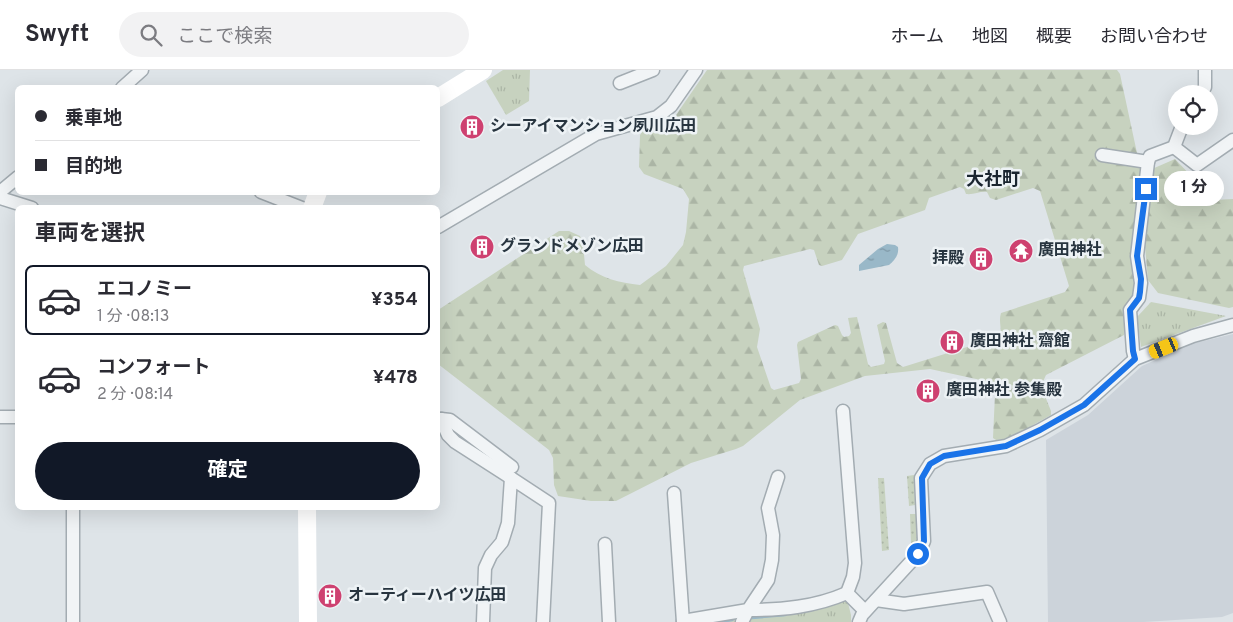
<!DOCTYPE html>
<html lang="ja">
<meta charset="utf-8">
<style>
body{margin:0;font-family:Overpass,"Noto Sans JP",sans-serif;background:#f2f2f3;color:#2b2b33;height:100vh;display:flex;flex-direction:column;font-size:19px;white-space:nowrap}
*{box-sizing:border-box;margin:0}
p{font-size:16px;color:#7c7c81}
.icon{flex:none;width:28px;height:28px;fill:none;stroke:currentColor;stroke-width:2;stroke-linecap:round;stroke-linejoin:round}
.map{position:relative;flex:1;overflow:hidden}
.drawer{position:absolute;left:15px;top:135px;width:425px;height:305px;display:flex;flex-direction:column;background:#fff;border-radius:8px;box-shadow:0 5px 20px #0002}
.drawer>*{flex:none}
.hud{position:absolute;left:15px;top:15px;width:425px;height:110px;border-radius:8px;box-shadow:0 5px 20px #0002;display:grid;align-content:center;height:110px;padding:0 20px;background:#fff}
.buttons{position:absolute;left:1168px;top:15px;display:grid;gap:10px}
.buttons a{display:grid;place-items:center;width:50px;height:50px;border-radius:50%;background:#fff;box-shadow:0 5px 20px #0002;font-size:25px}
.end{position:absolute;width:22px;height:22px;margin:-11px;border:6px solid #1a73e8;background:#fff;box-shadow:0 0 0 2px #fff}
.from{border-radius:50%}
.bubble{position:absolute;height:35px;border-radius:18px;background:#fff;box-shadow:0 5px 20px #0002;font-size:16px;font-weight:700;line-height:35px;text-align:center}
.car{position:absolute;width:15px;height:30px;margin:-15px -8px;border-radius:6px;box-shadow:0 0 4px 1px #0007;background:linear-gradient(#f5c518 24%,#345 0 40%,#f5c518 0 76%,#345 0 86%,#f5c518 0)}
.hud b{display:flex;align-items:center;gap:18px;height:48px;font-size:19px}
.hud b+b{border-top:1px solid #e1e1e2}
.hud i{width:12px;height:12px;background:#2b2b33}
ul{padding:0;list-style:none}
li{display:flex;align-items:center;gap:15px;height:70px;margin:0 10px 8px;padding:0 10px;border:2px solid transparent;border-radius:8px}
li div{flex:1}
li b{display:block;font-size:19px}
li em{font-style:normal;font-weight:700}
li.active{border-color:#111827}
li>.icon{width:45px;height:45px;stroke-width:1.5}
h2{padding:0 20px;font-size:22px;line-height:60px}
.cta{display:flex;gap:10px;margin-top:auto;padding:10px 20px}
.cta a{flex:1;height:58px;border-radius:30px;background:#111827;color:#fff;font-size:20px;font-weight:700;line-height:58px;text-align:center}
header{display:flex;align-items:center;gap:30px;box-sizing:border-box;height:70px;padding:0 25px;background:#fff;border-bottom:1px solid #e1e1e2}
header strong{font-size:24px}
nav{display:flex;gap:28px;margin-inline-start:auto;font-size:18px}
.search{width:350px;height:45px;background:#f2f2f3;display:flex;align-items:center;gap:12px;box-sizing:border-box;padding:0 18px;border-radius:28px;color:#7c7c81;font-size:19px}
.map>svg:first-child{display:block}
</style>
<header>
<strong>Swyft</strong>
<div class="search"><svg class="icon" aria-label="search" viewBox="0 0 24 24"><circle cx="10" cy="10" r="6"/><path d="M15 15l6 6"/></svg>ここで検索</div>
<nav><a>ホーム</a><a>地図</a><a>概要</a><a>お問い合わせ</a></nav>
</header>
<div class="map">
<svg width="1233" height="552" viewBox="0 0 1233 552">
<defs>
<pattern id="grass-tufts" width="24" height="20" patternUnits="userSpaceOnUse" patternTransform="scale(1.25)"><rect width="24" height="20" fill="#c7d2bf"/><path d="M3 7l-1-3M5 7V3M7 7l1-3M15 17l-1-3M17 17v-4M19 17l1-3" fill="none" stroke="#abb5a5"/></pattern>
<pattern id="forest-firs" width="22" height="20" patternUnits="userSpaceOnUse" patternTransform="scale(1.25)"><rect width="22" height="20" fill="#c7d2bf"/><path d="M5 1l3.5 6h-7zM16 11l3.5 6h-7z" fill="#abb5a5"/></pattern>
<pattern id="garden-dots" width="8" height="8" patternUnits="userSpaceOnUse" patternTransform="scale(1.25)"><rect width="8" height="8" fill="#c7d2bf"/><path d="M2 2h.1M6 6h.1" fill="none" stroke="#abb5a5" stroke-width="1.8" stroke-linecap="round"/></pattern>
<pattern id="water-ripples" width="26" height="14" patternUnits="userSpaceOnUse" patternTransform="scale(1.25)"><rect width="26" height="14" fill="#99b8c8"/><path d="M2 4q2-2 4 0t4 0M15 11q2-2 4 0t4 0" fill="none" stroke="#7d96a4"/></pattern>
</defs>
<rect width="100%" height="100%" fill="#dee4e8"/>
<!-- built -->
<polygon fill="#ccd3da" points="1233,264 1233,543 1222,547 1144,552 1048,552 1046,370 1088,345 1142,296 1191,274"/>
<!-- grass -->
<g fill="url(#grass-tufts)">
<polygon points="503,0 530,0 529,31 506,45 486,11"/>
<polygon points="1151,232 1226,246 1141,277 1137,247"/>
<polygon points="844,531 848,533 851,545 851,552 699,552"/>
</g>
<!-- forest -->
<g fill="url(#forest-firs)" fill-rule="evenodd">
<path d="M707 0H1117L1120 4 1140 97 1143 103 1137 210 1135 228 1126 238 1124 265 1046 305 1041 316 1051 341V345L1008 369 996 370 993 368 995 324 990 312 930 299 865 306 800 330 743 376 736 379 691 393 616 431H591L558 426 554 415 553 388 549 380 438 294V240L559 161H569L580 166 583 174 585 195C600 208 620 213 640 215L666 196 683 175 686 162 689 129 683 119 644 104 639 97 640 65 644 59 667 51 676 45ZM960 117 964 119 966 124C974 125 980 121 987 122L990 128 996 130 1033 118 1040 121 1069 216 1065 222 1001 243C998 252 1003 259 999 267L903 297 897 293 886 253 883 252 877 255 885 291 884 294 871 297 868 294 857 247 848 248 851 263 849 266 844 267 842 265 838 256 835 255 798 272 797 275 801 309 799 313 774 320 771 318 757 277 760 259 743 200 744 196 810 179 814 180 819 195 822 196 842 190 858 164 925 140 929 128Z"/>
<polygon points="1175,89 1214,130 1233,129 1233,237 1229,238 1158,223 1148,210 1145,177 1152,99"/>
</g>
<!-- garden -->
<g fill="url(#garden-dots)">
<polygon points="914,405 915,435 909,436 907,406"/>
<polygon points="878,408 884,408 889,480 882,481"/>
<polygon points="910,444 916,444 917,474 911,474"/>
</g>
<!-- water -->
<path fill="url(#water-ripples)" d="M887 174 895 175 898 177C899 185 895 190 889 195L859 201V195L878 179Z"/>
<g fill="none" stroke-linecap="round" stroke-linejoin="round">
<!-- stream -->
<g stroke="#99b8c8" stroke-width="4.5">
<polyline points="752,547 785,544"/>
<polyline points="721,551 732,549"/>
</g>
<defs>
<g id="street">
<polyline points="620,13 653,0"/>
<polyline points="122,18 142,0"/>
<polyline points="1201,24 1205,17 1205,0"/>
<polyline points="1174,77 1197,95 1233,70"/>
<polyline points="1102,85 1148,92"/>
<polyline points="0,122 18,107"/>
<polyline points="261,122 302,138"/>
<polyline points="0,128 32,138"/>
<polyline points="438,157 596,64 657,47 671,36 696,0"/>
<polyline points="1135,289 1133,281 1130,240 1139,228 1141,213 1137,186 1148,92 1150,86 1174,77 1182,56"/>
<polyline points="843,341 855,493 853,507 847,523 865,541"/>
<polyline points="0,347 18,347"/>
<polyline points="438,349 441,349 448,365 455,372 511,408"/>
<polyline points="441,349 450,350 512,397"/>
<polyline points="674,423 683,552"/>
<polyline points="605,474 609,552"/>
<polyline points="876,530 904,534 987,522 1000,552"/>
<polyline points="683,551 748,540 768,510 772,490 773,465 768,438 778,407"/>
<polyline points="73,552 73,438"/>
<polyline points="483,552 485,498 491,485 502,472 508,453 511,408 549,433 543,552"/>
<path d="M742 552 748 540C782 540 815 537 847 523"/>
<polyline points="859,552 862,545 918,484 924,471 921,408 930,394 944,386 1006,376 1040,360 1084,335 1135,289 1193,266 1233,255"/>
</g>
</defs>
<!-- street casing -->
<use href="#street" stroke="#a3acb2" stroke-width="15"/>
<!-- street -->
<use href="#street" stroke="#f1f4f6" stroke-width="12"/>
<!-- secondary -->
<g stroke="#fff" stroke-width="18">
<polyline points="438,28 483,0"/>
<polyline points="312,138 318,122"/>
<polyline points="307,438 308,552"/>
</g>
</g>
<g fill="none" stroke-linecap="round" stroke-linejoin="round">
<!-- route -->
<polyline stroke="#1a73e8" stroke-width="6" points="918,484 924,471 922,408 930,394 944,386 1006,376 1040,360 1084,335 1135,289 1133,281 1130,240 1139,228 1140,222 1141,209 1137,186 1146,119"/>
</g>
<!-- icons -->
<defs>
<symbol id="building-disc" viewBox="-11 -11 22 22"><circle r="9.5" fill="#ce4170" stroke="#edf2f5"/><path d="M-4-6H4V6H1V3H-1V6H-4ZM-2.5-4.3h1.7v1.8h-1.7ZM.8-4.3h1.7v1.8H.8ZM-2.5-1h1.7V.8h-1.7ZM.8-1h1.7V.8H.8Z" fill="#fff"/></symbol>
<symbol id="temple-disc" viewBox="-11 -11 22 22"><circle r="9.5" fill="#ce4170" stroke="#edf2f5"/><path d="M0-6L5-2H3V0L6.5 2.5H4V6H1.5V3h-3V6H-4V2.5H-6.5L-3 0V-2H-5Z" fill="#fff"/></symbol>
</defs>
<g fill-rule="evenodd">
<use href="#building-disc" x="458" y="43" width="28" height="28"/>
<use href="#building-disc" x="468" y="163" width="28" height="28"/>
<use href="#temple-disc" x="1007" y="167" width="28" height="28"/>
<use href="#building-disc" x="967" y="175" width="28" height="28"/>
<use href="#building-disc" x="938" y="258" width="28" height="28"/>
<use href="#building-disc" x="914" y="307" width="28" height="28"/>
<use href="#building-disc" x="316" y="512" width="28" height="28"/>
</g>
<g text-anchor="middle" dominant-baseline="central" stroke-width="5" stroke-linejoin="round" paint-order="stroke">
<!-- poi labels -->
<g font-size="16" font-weight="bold" fill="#27343f" stroke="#edf2f5" text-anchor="start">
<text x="490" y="57">シーアイマンション夙川広田</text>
<text x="500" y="177">グランドメゾン広田</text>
<text x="1038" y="181">廣田神社</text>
<text x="964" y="189" text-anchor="end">拝殿</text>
<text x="970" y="272">廣田神社 齋館</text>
<text x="946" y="321">廣田神社 参集殿</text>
<text x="348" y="526">オーティーハイツ広田</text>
</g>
<!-- neighbourhood labels -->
<g font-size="18" font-weight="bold" fill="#1a252f" stroke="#edf2f5">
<text x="993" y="110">大社町</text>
</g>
</g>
</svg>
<div class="buttons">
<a><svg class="icon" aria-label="locate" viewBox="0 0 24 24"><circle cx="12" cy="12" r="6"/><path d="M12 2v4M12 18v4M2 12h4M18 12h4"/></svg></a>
</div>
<i class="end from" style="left:918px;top:484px"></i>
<i class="end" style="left:1146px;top:119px"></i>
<div class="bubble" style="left:1164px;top:101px;width:60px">1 分</div>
<i class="car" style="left:1164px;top:278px;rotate:248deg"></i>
<div class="hud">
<b><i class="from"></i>乗車地</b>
<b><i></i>目的地</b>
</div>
<section class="drawer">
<h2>車両を選択</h2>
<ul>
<li class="active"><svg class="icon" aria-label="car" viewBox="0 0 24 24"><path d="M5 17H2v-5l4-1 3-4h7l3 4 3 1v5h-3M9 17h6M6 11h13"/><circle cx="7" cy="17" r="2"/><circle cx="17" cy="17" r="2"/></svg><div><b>エコノミー</b><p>1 分 · 08:13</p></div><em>¥354</em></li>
<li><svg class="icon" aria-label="car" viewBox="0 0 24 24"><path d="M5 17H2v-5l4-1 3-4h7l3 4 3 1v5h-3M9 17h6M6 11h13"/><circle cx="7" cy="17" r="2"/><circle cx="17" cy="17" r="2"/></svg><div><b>コンフォート</b><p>2 分 · 08:14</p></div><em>¥478</em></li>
</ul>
<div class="cta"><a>確定</a></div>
</section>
</div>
